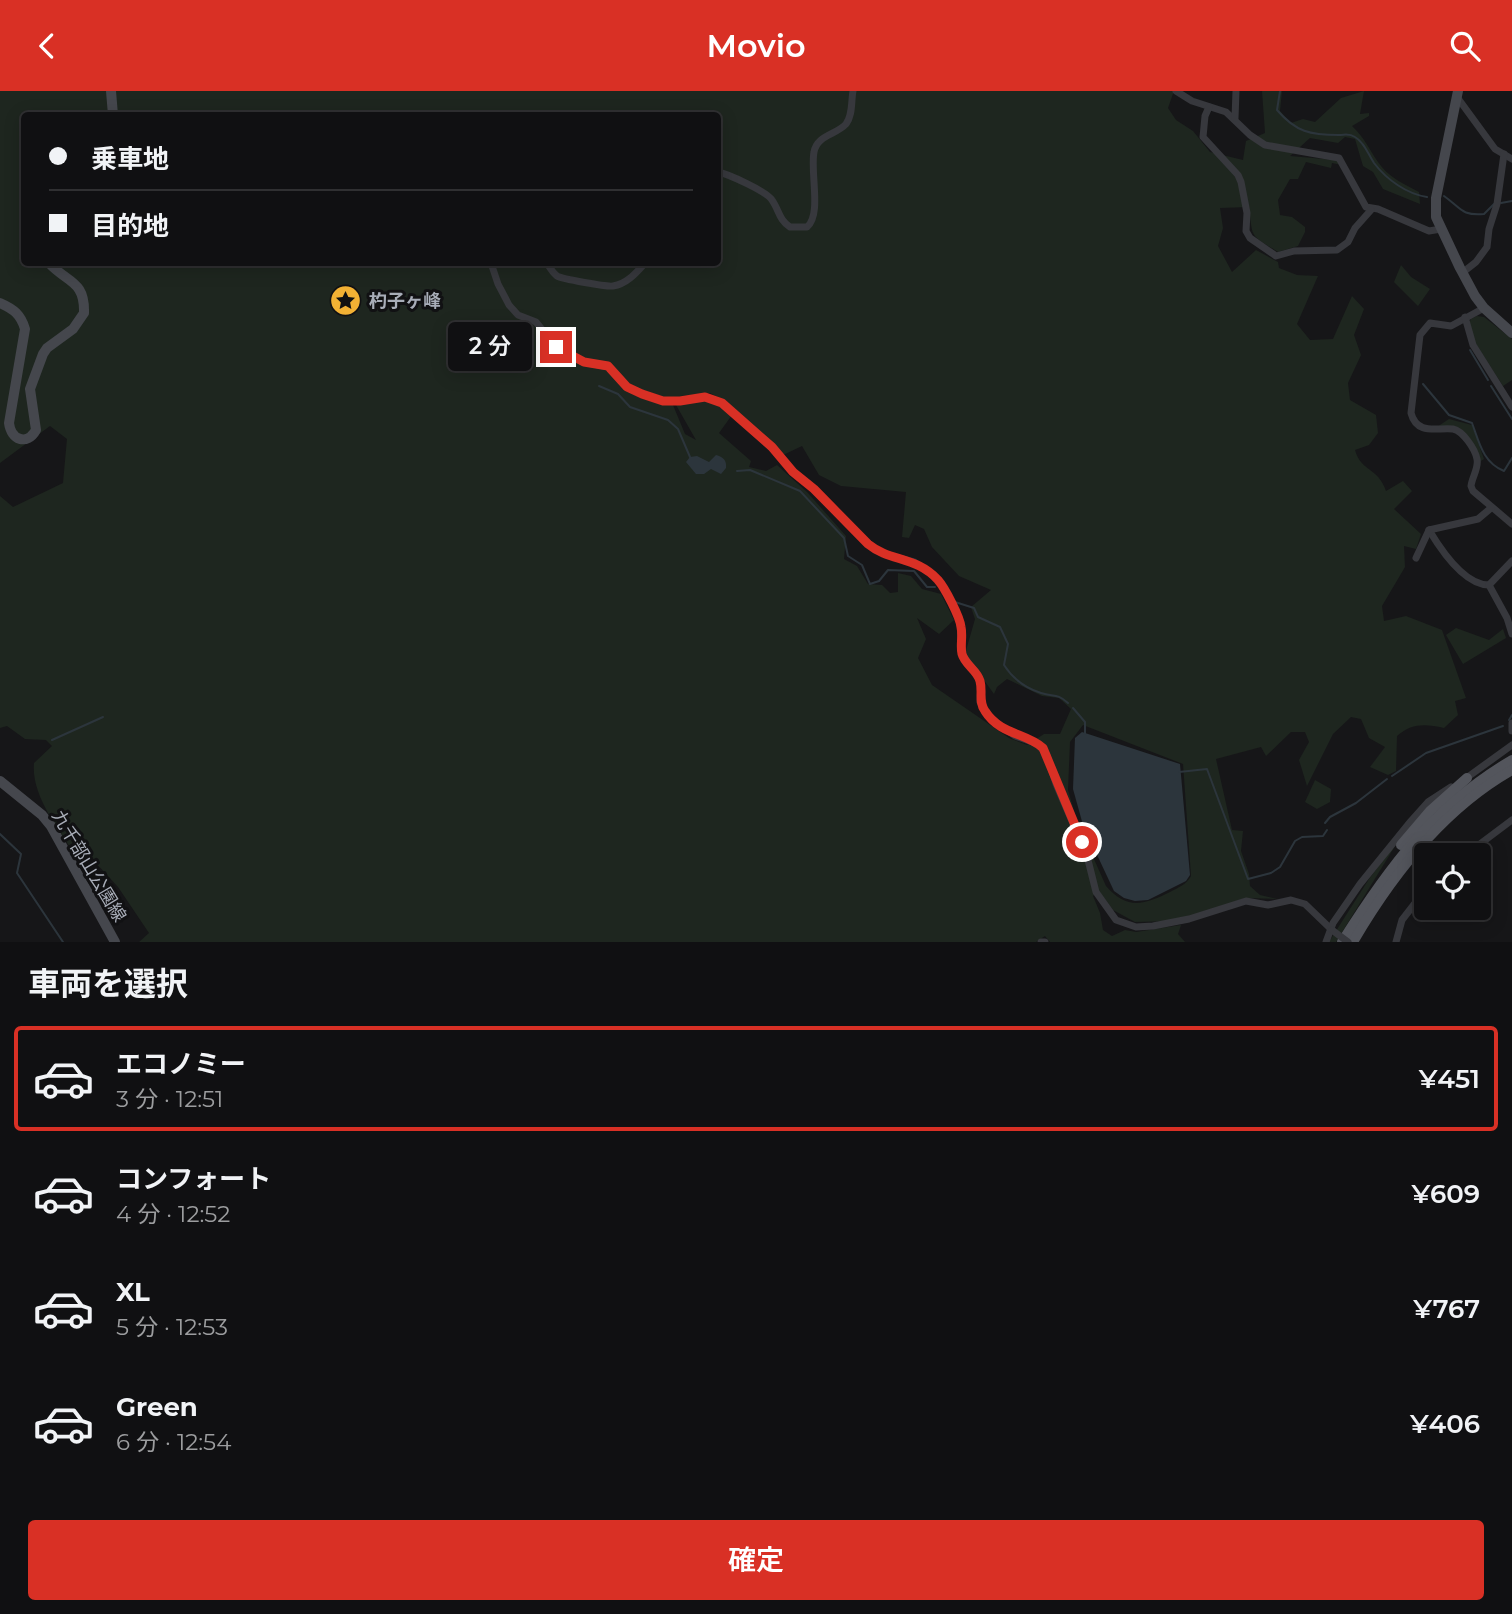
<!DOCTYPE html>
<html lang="ja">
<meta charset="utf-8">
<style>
body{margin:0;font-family:Montserrat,"Noto Sans JP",sans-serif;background:#1e1e20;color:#f1f3f6;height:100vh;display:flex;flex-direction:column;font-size:26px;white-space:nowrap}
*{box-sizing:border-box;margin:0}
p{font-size:23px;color:#9c9d9f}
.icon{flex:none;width:38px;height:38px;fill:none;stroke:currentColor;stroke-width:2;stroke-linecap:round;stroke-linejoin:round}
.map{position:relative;height:851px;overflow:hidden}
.side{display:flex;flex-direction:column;background:#101012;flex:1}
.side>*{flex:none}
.guide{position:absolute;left:21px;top:21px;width:700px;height:154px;border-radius:7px;box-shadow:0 4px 18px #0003,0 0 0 2px #303032;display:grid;align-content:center;height:154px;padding:0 28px;background:#101012}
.fabs{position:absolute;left:1414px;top:752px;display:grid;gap:14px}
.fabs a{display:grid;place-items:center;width:77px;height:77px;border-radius:7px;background:#101012;box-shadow:0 4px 18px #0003,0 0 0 2px #303032;font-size:35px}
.end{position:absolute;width:32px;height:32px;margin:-16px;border:9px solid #d93025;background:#fff;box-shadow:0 0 0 4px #fff}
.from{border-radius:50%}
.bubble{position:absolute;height:49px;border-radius:7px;background:#101012;box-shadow:0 4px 18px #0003,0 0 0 2px #303032;font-size:23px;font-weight:600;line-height:49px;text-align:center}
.guide b{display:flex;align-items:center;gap:24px;height:66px;font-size:26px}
.guide b+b{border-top:2px solid #303032}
.guide i{width:18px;height:18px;background:#f1f3f6}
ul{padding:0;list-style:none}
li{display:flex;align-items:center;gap:21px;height:105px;margin:0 14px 10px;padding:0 14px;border:4px solid transparent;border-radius:7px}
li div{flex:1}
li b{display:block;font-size:26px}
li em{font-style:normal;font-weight:600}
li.active{border-color:#d93025}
li>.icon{width:63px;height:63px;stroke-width:1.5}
h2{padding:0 28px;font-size:32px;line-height:84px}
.primary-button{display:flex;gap:14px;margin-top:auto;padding:14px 28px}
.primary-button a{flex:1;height:80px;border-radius:7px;background:#d93025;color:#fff;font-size:28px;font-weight:600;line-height:80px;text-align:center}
header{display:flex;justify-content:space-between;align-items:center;height:91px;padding:0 28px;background:#d93025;color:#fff;font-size:32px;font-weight:600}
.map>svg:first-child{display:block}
</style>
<header><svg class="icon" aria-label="back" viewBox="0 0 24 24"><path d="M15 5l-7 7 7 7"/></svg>Movio<svg class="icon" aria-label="search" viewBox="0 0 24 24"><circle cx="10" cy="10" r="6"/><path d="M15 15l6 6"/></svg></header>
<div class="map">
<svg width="1512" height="851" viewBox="0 0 1512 851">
<rect width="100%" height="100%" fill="#161618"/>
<!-- green -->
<g fill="#1e261f" fill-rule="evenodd">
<path d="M0 0H1174L1168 17 1176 29 1193 40 1210 61 1243 69 1246 50 1265 42 1262 0H1282L1280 20 1291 32 1303 28 1315 31 1341 7 1364 0 1360 23 1369 22V25L1352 35C1364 46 1369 58 1378 71 1388 86 1404 93 1419 101L1420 113 1383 98 1373 81 1363 75 1355 48 1345 46 1338 52 1310 47 1290 65 1336 69 1342 74 1332 72 1331 77 1306 71 1298 88H1290L1278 109 1280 124 1292 126 1305 136V141L1298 155 1278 161C1249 143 1253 148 1249 116L1220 117 1223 137 1218 155 1232 181 1256 159 1278 171 1279 177 1297 184 1318 185 1297 233 1310 249 1333 248 1352 205 1364 218 1354 244 1361 264 1348 292 1350 309 1376 324 1378 342 1369 354 1355 359C1361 381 1378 376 1386 400L1403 390 1412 400 1394 418 1421 443 1416 458 1404 455 1405 476 1382 515 1384 530 1406 525 1442 539 1466 607 1455 610 1458 624 1444 637C1425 633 1412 632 1397 645L1396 680 1388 684 1370 676 1385 656 1369 647 1361 628 1351 626 1333 643 1307 695 1299 669 1309 651 1305 641H1291L1266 665 1261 656 1216 668 1232 739 1243 740 1241 760 1249 783 1250 795 1260 804 1277 808 1246 807 1177 830 1135 831 1113 819 1099 800 1093 805 1100 822 1103 839 1112 845 1125 839 1136 841 1181 834 1178 843 1185 851H1050L1045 845 1036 851H139L149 842 118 796 95 771 76 765C59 738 31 705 34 672L52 655 46 649 25 648 7 635 0 637V405L13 416 63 392 67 348 50 335 0 372ZM24 24H718V172H24ZM710 302 727 311 783 364 802 355 819 384 841 395 906 401 902 446 909 447 915 434 924 438 932 456 959 485 991 499 971 516 975 528 965 563 994 603 997 596 1007 588 1042 605 1059 607 1071 618 1060 643H1044L1027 654 1009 647 932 594 918 567 926 548 917 527 939 543 954 529 941 503 922 498 911 485 898 482V501L890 502 882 494 868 493 857 475 844 468 846 445 807 401 777 374 766 380 749 376 751 370 719 342 732 324 710 309 676 314 696 349 685 343 673 314 681 305ZM1083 634 1183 673 1191 785C1186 794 1179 796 1170 801 1144 814 1127 819 1106 795L1077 730 1068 699 1070 651Z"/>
<polygon points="1401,174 1411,186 1430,198 1418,215 1394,191"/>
<polygon points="1477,225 1484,226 1512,248 1512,289 1503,295 1474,250 1469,232 1471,228"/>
<polygon points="1449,328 1472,334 1484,368 1479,371 1462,339 1437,336"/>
<polygon points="1456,537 1489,549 1503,538 1506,547 1463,573 1446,544"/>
<polygon points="1315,689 1331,698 1330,711 1317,718 1305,711"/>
<polygon points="1400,747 1336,851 1329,851 1369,788"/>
</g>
<!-- water -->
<g fill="#2c353c">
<path d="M716 364C723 366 727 369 726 377L721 383 711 378 704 383H696L686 371 690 366 697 365 709 371Z"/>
<polygon points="1082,641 1180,673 1190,784 1186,790 1148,809 1135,810 1124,807 1114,800 1083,734 1073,698 1075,647"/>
</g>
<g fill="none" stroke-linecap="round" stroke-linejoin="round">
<!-- stream -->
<g stroke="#2c353c" stroke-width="2">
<path d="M1280 0 1277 19C1296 41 1310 44 1339 44 1345 44 1349 42 1355 46 1364 51 1368 63 1374 72 1387 89 1407 103 1427 106"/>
<path d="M1444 105C1461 117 1461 125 1484 123L1494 113"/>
<polyline points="1501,112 1512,110"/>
<polyline points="1470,259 1488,289"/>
<path d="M1423 293 1449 324 1472 332C1479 351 1483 372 1504 380L1512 367"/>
<polyline points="599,295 618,303 630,316 668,329 678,338 690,366"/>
<polyline points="1491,295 1512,328"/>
<polyline points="737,380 750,379 800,400 844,447 848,465 862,474 870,493 879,490 888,479 914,480 927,496 935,496"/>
<path d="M955 511 974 517 978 526 1000 536 1008 553 1004 574C1013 588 1025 597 1041 602 1054 606 1057 602 1068 612"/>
<polyline points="1073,617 1085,631 1085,643"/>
<polyline points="1509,629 1512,624"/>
<polyline points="52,649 103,626"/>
<polyline points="1179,681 1207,678 1248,788 1271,782 1280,776 1295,750 1302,746 1323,745 1327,739"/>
<polyline points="1392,685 1426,662 1503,635"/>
<polyline points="1325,732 1330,726 1356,712 1387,688"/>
<polyline points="0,743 21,763 17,782 63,851"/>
</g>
<!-- street -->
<g stroke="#37383d" stroke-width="7">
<polyline points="1176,0 1192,10 1226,21 1250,44 1265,54 1339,67 1366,116 1378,118 1429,140 1441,138"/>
<polyline points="1457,6 1495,58 1512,68"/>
<polyline points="1209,16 1205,25 1203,46 1238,84 1241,91 1247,122 1246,140 1250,147 1276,165 1294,160 1337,159 1348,151 1355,137 1371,119"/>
<polyline points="1235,27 1236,0"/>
<path d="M718 81C728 83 766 100 772 109 779 119 779 129 790 136H807C822 124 810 81 814 61 817 44 836 44 846 33 853 24 851 10 853 0"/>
<polyline points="491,172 498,193 509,214 518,224 536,231 556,256 584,271 608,276 627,296 642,303 663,310 680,310 705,306 722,312 772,357 793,381 814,398 868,453 876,459 891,465 914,471 933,484 941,492 960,530 962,563 978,585 981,592 980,611 985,621 994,630 1015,645 1038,653 1047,664 1056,693 1087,765 1096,801 1116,829 1136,836 1153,835 1189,828 1246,810 1268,814 1291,809 1305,813 1332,839"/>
<path d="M547 172C550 177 552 181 557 185 562 188 607 196 613 195 627 193 637 181 645 172"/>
<polyline points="1462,182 1476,171 1487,156 1489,138 1497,113 1504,63"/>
<path d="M1484 217 1451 235 1430 232 1420 244 1411 322C1417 345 1438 336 1453 338 1463 340 1475 358 1477 368 1479 377 1472 386 1471 395L1473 400 1512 433"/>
<polyline points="1465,226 1473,254 1512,316"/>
<path d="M1429 439C1441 459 1464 494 1489 494"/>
<polyline points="1416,467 1429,439 1478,428 1491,417"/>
<polyline points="1489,494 1507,527 1512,543"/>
<polyline points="1489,494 1512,470"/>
<polyline points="1512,632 1512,640"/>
<polyline points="1465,688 1512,654"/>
<polyline points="1464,765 1512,729"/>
<polyline points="1041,851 1045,851"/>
<polyline points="1326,851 1333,832 1360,793 1411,730 1428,711 1451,696"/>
<polyline points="1396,851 1402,829 1426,798"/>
</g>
<!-- secondary -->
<g stroke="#45474d" stroke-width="10">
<polyline points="111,0 113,24"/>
<polyline points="1458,0 1436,107 1436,126 1460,177 1475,205 1484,217 1512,242"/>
<path d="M0 212C14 218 21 224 25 238L9 332C11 349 27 355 36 339L30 298 43 263 47 257 73 238 84 222C85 189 67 192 49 172"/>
<polyline points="0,690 42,724 51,735 115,851"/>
</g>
<!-- primary -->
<g stroke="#53555c" stroke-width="10">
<polyline points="1401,754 1430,720 1467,687"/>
<path d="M1342 851C1389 776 1434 715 1512 669"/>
<path d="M1353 851C1392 784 1443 718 1512 679"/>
</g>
<!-- street-bridge -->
<polyline stroke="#37383d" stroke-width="7" points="1332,839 1348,851"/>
</g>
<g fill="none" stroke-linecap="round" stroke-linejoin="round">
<!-- route -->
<path stroke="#d93025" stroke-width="9" d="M556 256 584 271 608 275 627 296 642 303 663 310H680L705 306 722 312 772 356 793 381 814 398 868 453C890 471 916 465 938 489 945 497 960 526 961 536 963 545 960 555 962 563 965 574 977 579 980 590 983 601 978 610 985 620 1000 644 1027 642 1043 657L1082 751"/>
</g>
<!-- icons -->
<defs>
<symbol id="sight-disc" viewBox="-11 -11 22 22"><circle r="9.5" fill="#f2b134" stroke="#111113"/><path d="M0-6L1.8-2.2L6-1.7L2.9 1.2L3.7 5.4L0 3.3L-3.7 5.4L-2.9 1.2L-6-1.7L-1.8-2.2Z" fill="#111"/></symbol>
</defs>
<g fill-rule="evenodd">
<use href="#sight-disc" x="328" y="192" width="35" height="35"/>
</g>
<g text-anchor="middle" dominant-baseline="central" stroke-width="6" stroke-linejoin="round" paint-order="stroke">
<!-- poi labels -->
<g font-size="18" font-weight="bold" fill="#a8adb8" stroke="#111113" text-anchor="start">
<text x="369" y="210">杓子ヶ峰</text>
</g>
<!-- street labels -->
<g font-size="18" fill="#a8adb8" stroke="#111113">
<text transform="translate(89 775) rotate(59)">九千部山公園線</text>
</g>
</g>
</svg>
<div class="fabs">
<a><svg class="icon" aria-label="locate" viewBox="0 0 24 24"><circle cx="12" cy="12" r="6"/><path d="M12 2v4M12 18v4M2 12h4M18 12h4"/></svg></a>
</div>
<i class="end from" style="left:1082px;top:751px"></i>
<i class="end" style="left:556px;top:256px"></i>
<div class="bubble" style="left:448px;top:231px;width:84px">2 分</div>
<div class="guide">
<b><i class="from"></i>乗車地</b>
<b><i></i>目的地</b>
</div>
</div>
<section class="side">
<h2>車両を選択</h2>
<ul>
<li class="active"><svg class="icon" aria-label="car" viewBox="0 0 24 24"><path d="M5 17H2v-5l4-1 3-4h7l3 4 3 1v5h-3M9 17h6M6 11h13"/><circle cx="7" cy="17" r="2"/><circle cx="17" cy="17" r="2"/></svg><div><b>エコノミー</b><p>3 分 · 12:51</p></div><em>¥451</em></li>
<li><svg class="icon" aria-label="car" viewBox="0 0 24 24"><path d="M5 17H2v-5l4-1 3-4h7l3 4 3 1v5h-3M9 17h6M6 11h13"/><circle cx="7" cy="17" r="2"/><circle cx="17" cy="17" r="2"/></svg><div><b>コンフォート</b><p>4 分 · 12:52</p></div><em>¥609</em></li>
<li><svg class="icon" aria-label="car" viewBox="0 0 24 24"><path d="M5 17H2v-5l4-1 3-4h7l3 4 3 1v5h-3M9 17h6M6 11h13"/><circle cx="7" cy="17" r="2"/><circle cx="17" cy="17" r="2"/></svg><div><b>XL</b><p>5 分 · 12:53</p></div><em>¥767</em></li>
<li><svg class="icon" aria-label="car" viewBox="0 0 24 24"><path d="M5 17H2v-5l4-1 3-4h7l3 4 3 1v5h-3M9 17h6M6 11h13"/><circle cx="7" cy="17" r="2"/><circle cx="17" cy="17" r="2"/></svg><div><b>Green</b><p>6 分 · 12:54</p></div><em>¥406</em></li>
</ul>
<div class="primary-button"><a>確定</a></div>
</section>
